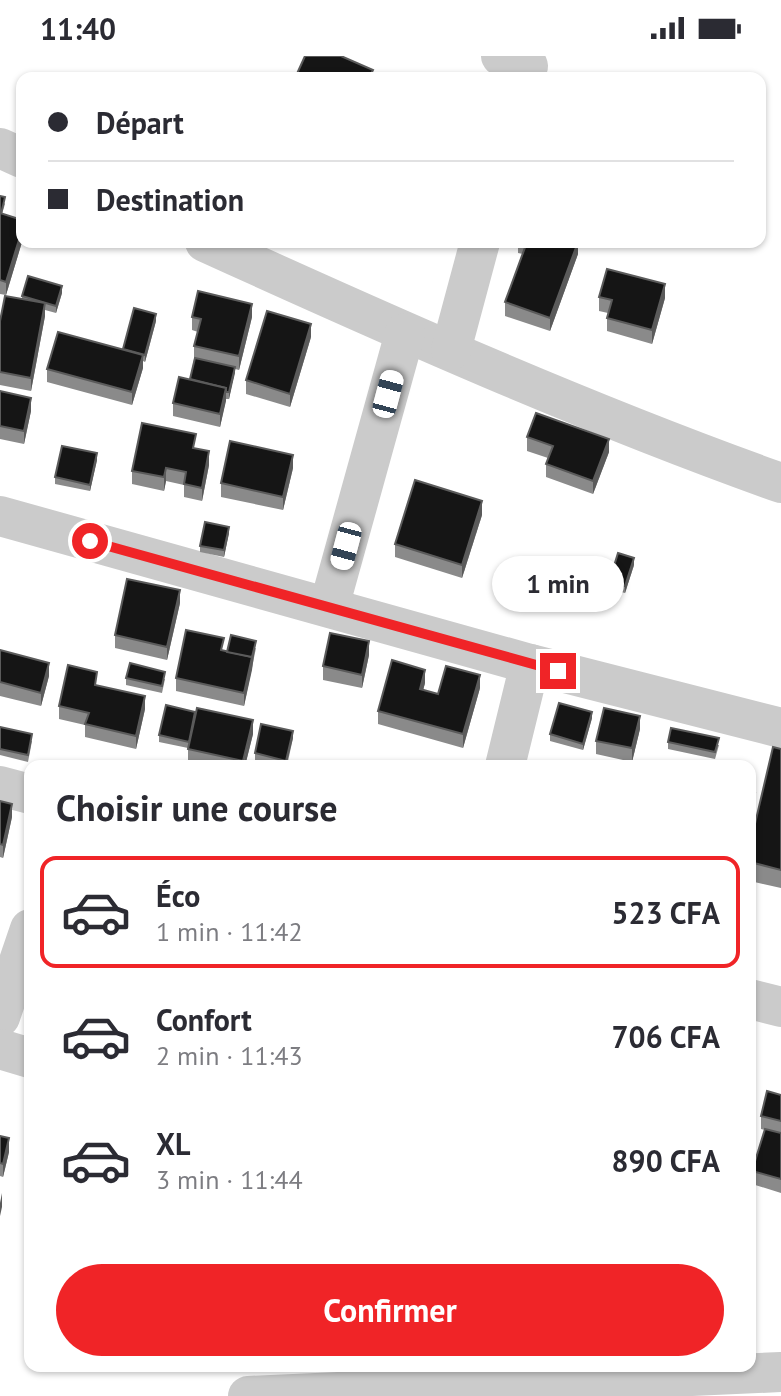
<!DOCTYPE html>
<html lang="fr">
<meta charset="utf-8">
<style>
body{margin:0;font-family:"PT Sans",sans-serif;background:#f7f7f7;color:#2b2b33;height:100vh;display:flex;flex-direction:column;font-size:30px;white-space:nowrap}
*{box-sizing:border-box;margin:0}
p{font-size:26px;color:#7c7c81}
.icon{flex:none;width:44px;height:44px;fill:none;stroke:currentColor;stroke-width:2;stroke-linecap:round;stroke-linejoin:round}
.map{position:relative;flex:1;overflow:hidden}
.side{position:absolute;left:24px;top:704px;width:732px;height:612px;display:flex;flex-direction:column;background:#fff;border-radius:16px;box-shadow:0 2px 6px #0004}
.side>*{flex:none}
.hud{position:absolute;left:16px;top:16px;width:750px;height:176px;border-radius:16px;box-shadow:0 2px 6px #0004;display:grid;align-content:center;height:176px;padding:0 32px;background:#fff}
.end{position:absolute;width:36px;height:36px;margin:-18px;border:10px solid #f02427;background:#fff;box-shadow:0 0 0 4px #fff}
.from{border-radius:50%}
.bubble{position:absolute;height:56px;border-radius:28px;background:#fff;box-shadow:0 2px 6px #0004;font-size:26px;font-weight:700;line-height:56px;text-align:center}
.car{position:absolute;width:24px;height:48px;margin:-24px -12px;border-radius:10px;box-shadow:0 0 6px 2px #0007;background:linear-gradient(#fff 24%,#345 0 40%,#fff 0 76%,#345 0 86%,#fff 0)}
.hud b{display:flex;align-items:center;gap:28px;height:76px;font-size:30px}
.hud b+b{border-top:2px solid #e1e1e2}
.hud i{width:20px;height:20px;background:#2b2b33}
ul{padding:0;list-style:none}
li{display:flex;align-items:center;gap:24px;height:112px;margin:0 16px 12px;padding:0 16px;border:4px solid transparent;border-radius:16px}
li div{flex:1}
li b{display:block;font-size:30px}
li em{font-style:normal;font-weight:700}
li.current{border-color:#f02427}
li>.icon{width:72px;height:72px;stroke-width:1.5}
h2{padding:0 32px;font-size:36px;line-height:96px}
.action{display:flex;gap:16px;margin-top:auto;padding:16px 32px}
.action a{flex:1;height:92px;border-radius:48px;background:#f02427;color:#fff;font-size:32px;font-weight:700;line-height:92px;text-align:center}
.status{display:flex;justify-content:space-between;align-items:center;height:56px;padding:0 40px;background:#fff;direction:ltr}
.status svg{height:22px;fill:currentColor}
.map>svg:first-child{display:block}
</style>
<div class="status"><b>11:40</b><svg viewBox="0 0 49 12"><path d="M0 12V9h3v3zM5 12V6h3v6zM10 12V3h3v9zM15 12V0h3v12zM26 1h20v11H26zM47 4h2v5h-2z"/></svg></div>
<div class="map">
<svg width="781" height="1340" viewBox="0 0 781 1340">
<rect width="100%" height="100%" fill="#fff"/>
<g fill="none" stroke-linecap="round" stroke-linejoin="round">
<!-- minor -->
<g stroke="#cbcbcb" stroke-width="40">
<polyline points="501,0 528,10"/>
<polyline points="0,92 22,102"/>
<path d="M205 186C394 272 585 357 781 427"/>
<polyline points="451,294 480,186"/>
<polyline points="0,460 530,608 781,672"/>
<polyline points="329,551 405,277"/>
<polyline points="505,710 530,608"/>
<polyline points="0,730 30,738"/>
<polyline points="750,943 781,951"/>
<polyline points="0,961 30,873"/>
<polyline points="0,993 30,1002"/>
<polyline points="248,1340 781,1316"/>
</g>
</g>
<!-- wall -->
<g fill="#8a8a8a">
<polygon points="0,140 5,148 2,158 22,164 22,186 6,239 0,238"/>
<polygon points="518,186 578,186 578,198 550,275 505,260 505,246 523,198 518,197"/>
<polygon points="62,237 56,257 45,254 45,260 31,335 0,329 0,265 22,243 22,240"/>
<polygon points="599,241 665,242 652,288 607,275 607,262 608,257 599,255"/>
<polygon points="192,261 252,261 239,314 235,313 229,343 226,343 220,371 173,360 173,347 190,323 194,303 194,290 198,276 192,274"/>
<polygon points="156,265 145,306 143,305 143,312 132,349 47,326 47,313 123,294"/>
<polygon points="311,281 290,351 246,338 246,324"/>
<polygon points="0,335 31,355 24,388 0,383"/>
<polygon points="527,381 609,396 593,438 546,421 546,408 548,402 527,395"/>
<polygon points="196,393 209,409 202,445 184,441 184,429 166,425 164,435 132,428 132,415"/>
<polygon points="97,404 90,435 55,428 55,421"/>
<polygon points="293,412 283,454 221,441 221,427"/>
<polygon points="482,459 462,522 395,501 395,488"/>
<polygon points="229,477 224,501 200,496 200,490"/>
<polygon points="634,509 625,537 609,533 609,526"/>
<polygon points="180,547 167,604 115,592 115,579"/>
<polygon points="256,592 244,650 176,635 176,622 224,595 227,596"/>
<polygon points="0,594 49,620 41,650 0,640"/>
<polygon points="369,599 362,632 323,624 323,610"/>
<polygon points="126,622 165,623 162,637 126,629"/>
<polygon points="425,627 423,634 438,638 480,632 463,692 378,668 378,655"/>
<polygon points="97,629 145,653 136,693 85,681 85,669 59,663 59,650"/>
<polygon points="592,662 583,694 550,685 550,678"/>
<polygon points="0,671 32,685 28,706 0,699"/>
<polygon points="640,673 632,706 596,698 596,685"/>
<polygon points="253,678 245,710 207,710 188,706 188,692 159,686 159,679"/>
<polygon points="293,682 287,710 280,710 255,704 255,697"/>
<polygon points="668,686 719,689 715,703 668,693"/>
<polygon points="781,693 781,832 750,825 750,789"/>
<polygon points="0,745 12,761 3,802 0,801"/>
<polygon points="781,1039 781,1137 752,1128 752,1115 765,1074 761,1073 761,1060"/>
<polygon points="0,1080 9,1096 3,1121 0,1120"/>
</g>
<!-- shaded-wall -->
<g fill="#5b5b5b">
<polygon points="22,174 22,186 6,239 6,226"/>
<polygon points="578,186 578,198 550,275 550,262"/>
<polygon points="665,228 665,242 652,288 652,274"/>
<polygon points="62,230 62,237 56,257 56,250"/>
<polygon points="45,247 45,260 31,335 31,322"/>
<polygon points="252,248 252,261 239,314 239,300"/>
<polygon points="156,258 156,265 145,306 145,299"/>
<polygon points="311,268 311,281 290,351 290,338"/>
<polygon points="143,299 143,312 132,349 132,336"/>
<polygon points="235,311 235,317 229,343 229,336"/>
<polygon points="226,332 226,345 220,371 220,358"/>
<polygon points="31,342 31,355 24,388 24,375"/>
<polygon points="609,383 609,396 593,438 593,425"/>
<polygon points="209,395 209,409 202,445 202,432"/>
<polygon points="97,397 97,404 90,435 90,429"/>
<polygon points="293,399 293,412 283,454 283,441"/>
<polygon points="166,412 166,425 164,435 164,421"/>
<polygon points="482,445 482,459 462,522 462,509"/>
<polygon points="229,471 229,477 224,501 224,494"/>
<polygon points="634,502 634,509 625,537 625,530"/>
<polygon points="180,534 180,547 167,604 167,591"/>
<polygon points="256,585 252,614 244,650 244,637"/>
<polygon points="369,585 369,599 362,632 362,619"/>
<polygon points="49,607 49,620 41,650 41,637"/>
<polygon points="425,614 425,627 420,646 420,633"/>
<polygon points="480,619 480,632 463,692 463,678"/>
<polygon points="145,640 145,653 136,693 136,680"/>
<polygon points="592,656 592,662 583,694 583,688"/>
<polygon points="640,660 640,673 632,706 632,692"/>
<polygon points="253,664 253,678 245,710 243,710"/>
<polygon points="293,675 293,682 286,710 286,705"/>
<polygon points="755,737 755,750 750,767 750,754"/>
<polygon points="12,748 12,761 3,802 3,789"/>
<polygon points="9,1082 9,1096 3,1121 3,1108"/>
<polygon points="2,1137 2,1151 0,1160 0,1147"/>
</g>
<!-- building -->
<g fill="#151515" stroke="#5b5b5b" stroke-width="2">
<polygon points="305,0 341,0 373,14 369,22 295,22"/>
<polygon points="0,140 5,141 1,158 0,157"/>
<polygon points="0,157 22,164 22,174 6,226 0,224"/>
<polygon points="526,186 578,186 550,262 505,246 527,186"/>
<polygon points="607,213 665,228 652,274 607,262 612,244 599,241"/>
<polygon points="28,220 62,230 56,250 22,240"/>
<polygon points="198,235 252,248 239,300 194,290 201,263 192,261"/>
<polygon points="5,240 45,247 31,322 0,316 0,265"/>
<polygon points="134,252 156,258 145,299 123,293"/>
<polygon points="267,255 311,268 290,338 246,324"/>
<polygon points="58,276 143,299 132,336 47,313"/>
<polygon points="195,302 235,311 229,336 226,336 226,332 190,323"/>
<polygon points="179,321 226,332 220,358 173,347"/>
<polygon points="0,335 31,342 24,375 0,370"/>
<polygon points="536,357 609,383 593,425 546,408 553,390 527,381"/>
<polygon points="142,367 196,378 193,392 209,395 202,432 184,428 186,416 166,412 164,421 132,415"/>
<polygon points="230,385 293,399 283,441 221,427"/>
<polygon points="62,390 97,397 90,429 55,421"/>
<polygon points="415,424 482,445 462,509 395,488"/>
<polygon points="205,466 229,471 224,494 200,490"/>
<polygon points="618,497 634,502 625,530 609,526"/>
<polygon points="127,523 180,534 167,591 115,579"/>
<polygon points="186,574 224,582 221,594 252,601 244,637 176,622"/>
<polygon points="330,577 369,585 362,619 323,610"/>
<polygon points="231,579 256,585 252,601 227,596"/>
<polygon points="0,594 49,607 41,637 0,626"/>
<polygon points="392,604 425,614 420,633 438,638 446,610 480,619 463,678 378,655"/>
<polygon points="130,607 165,616 162,630 126,622"/>
<polygon points="68,609 97,616 95,629 145,640 136,680 85,668 89,657 59,650"/>
<polygon points="559,647 592,656 583,688 550,678"/>
<polygon points="166,649 195,656 189,686 159,679"/>
<polygon points="197,652 253,664 243,705 188,693"/>
<polygon points="604,652 640,660 632,692 596,685"/>
<polygon points="261,668 293,675 286,705 255,697"/>
<polygon points="0,671 32,678 28,699 0,693"/>
<polygon points="671,672 719,682 715,696 668,686"/>
<polygon points="773,691 781,693 781,814 750,806 750,789"/>
<polygon points="750,735 755,737 750,754"/>
<polygon points="0,745 12,748 3,789 0,788"/>
<polygon points="767,1035 781,1039 781,1065 761,1060"/>
<polygon points="765,1073 781,1077 781,1123 752,1115"/>
<polygon points="0,1080 9,1082 3,1108 0,1107"/>
</g>
<g fill="none" stroke-linecap="round" stroke-linejoin="round">
<!-- route -->
<polyline stroke="#f02427" stroke-width="10" points="90,485 558,615"/>
</g>
</svg>
<i class="end from" style="left:90px;top:485px"></i>
<i class="end" style="left:558px;top:615px"></i>
<div class="bubble" style="left:492px;top:500px;width:132px">1 min</div>
<i class="car" style="left:388px;top:338px;rotate:15deg"></i>
<i class="car" style="left:346px;top:490px;rotate:195deg"></i>
<div class="hud">
<b><i class="from"></i>Départ</b>
<b><i></i>Destination</b>
</div>
<section class="side">
<h2>Choisir une course</h2>
<ul>
<li class="current"><svg class="icon" aria-label="car" viewBox="0 0 24 24"><path d="M5 17H2v-5l4-1 3-4h7l3 4 3 1v5h-3M9 17h6M6 11h13"/><circle cx="7" cy="17" r="2"/><circle cx="17" cy="17" r="2"/></svg><div><b>Éco</b><p>1 min · 11:42</p></div><em>523 CFA</em></li>
<li><svg class="icon" aria-label="car" viewBox="0 0 24 24"><path d="M5 17H2v-5l4-1 3-4h7l3 4 3 1v5h-3M9 17h6M6 11h13"/><circle cx="7" cy="17" r="2"/><circle cx="17" cy="17" r="2"/></svg><div><b>Confort</b><p>2 min · 11:43</p></div><em>706 CFA</em></li>
<li><svg class="icon" aria-label="car" viewBox="0 0 24 24"><path d="M5 17H2v-5l4-1 3-4h7l3 4 3 1v5h-3M9 17h6M6 11h13"/><circle cx="7" cy="17" r="2"/><circle cx="17" cy="17" r="2"/></svg><div><b>XL</b><p>3 min · 11:44</p></div><em>890 CFA</em></li>
</ul>
<div class="action"><a>Confirmer</a></div>
</section>
</div>
